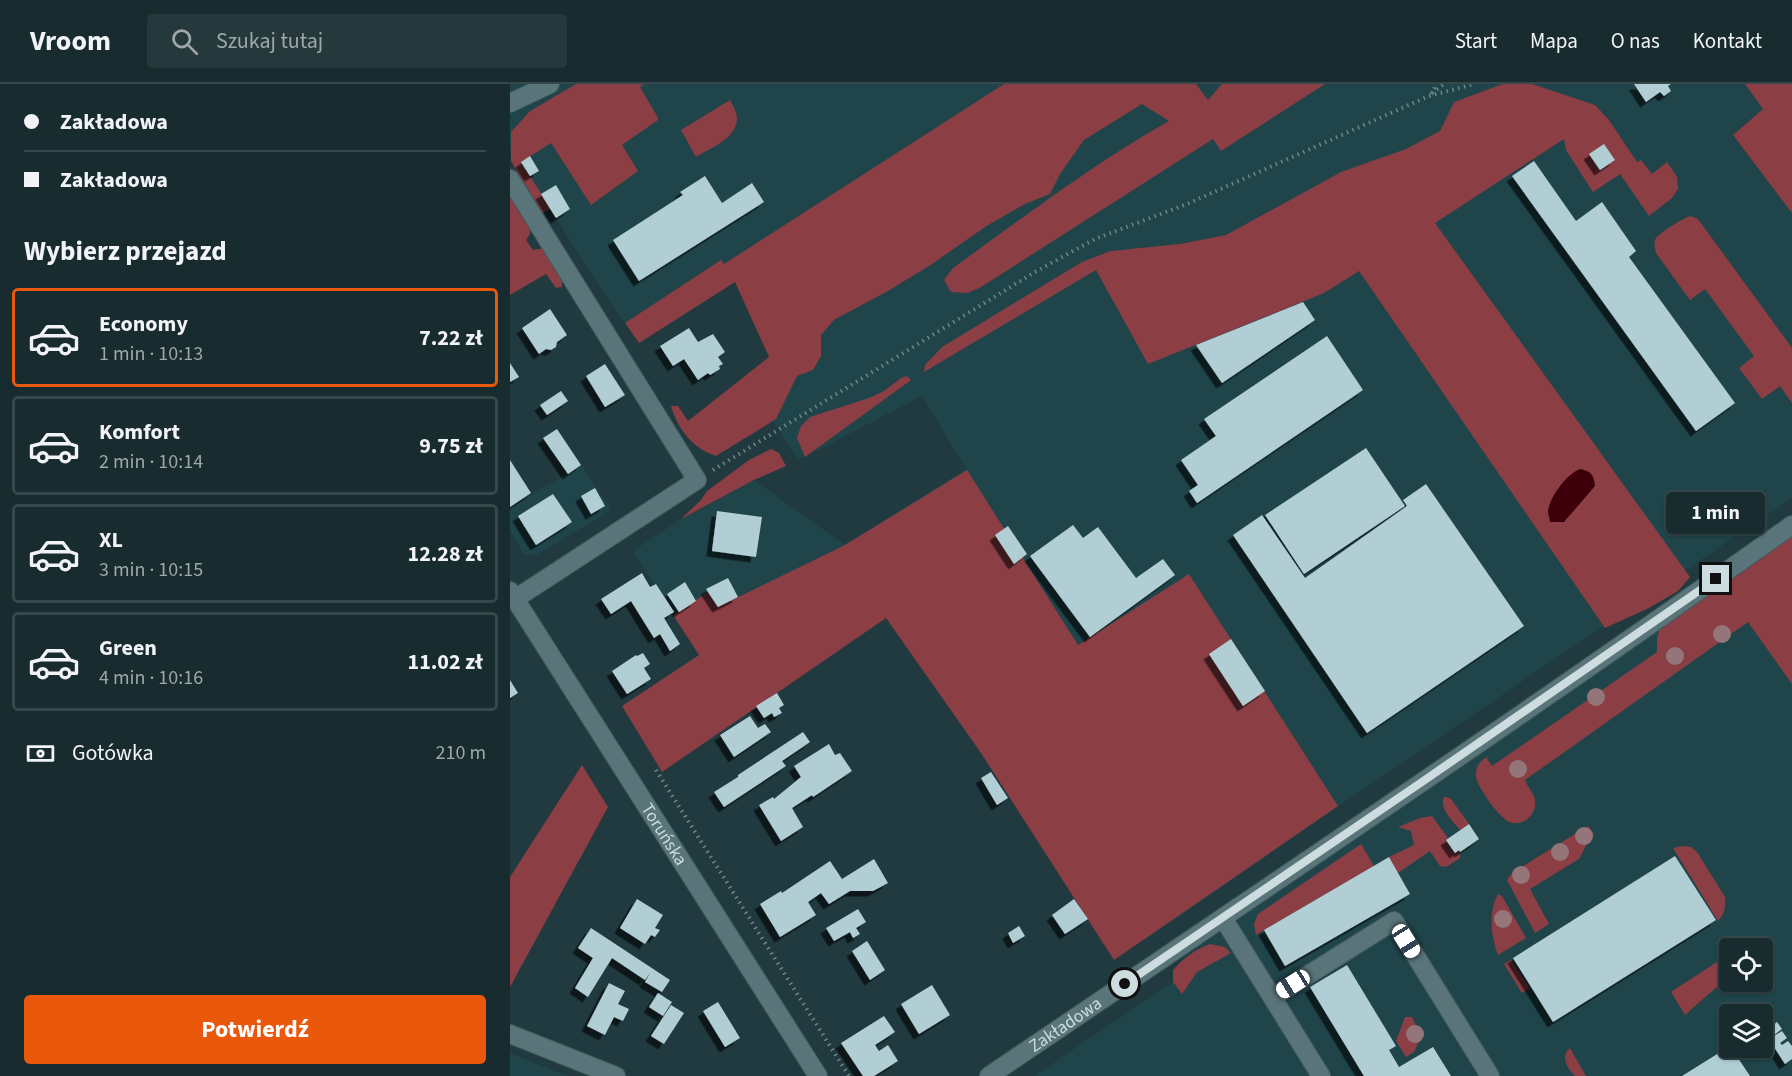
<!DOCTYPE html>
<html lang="pl">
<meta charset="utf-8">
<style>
body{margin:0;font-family:"Source Sans 3",sans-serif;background:#25383b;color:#f1f3f6;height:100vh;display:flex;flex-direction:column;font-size:22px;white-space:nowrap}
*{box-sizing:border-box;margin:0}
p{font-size:20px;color:#9fa7aa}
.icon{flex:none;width:33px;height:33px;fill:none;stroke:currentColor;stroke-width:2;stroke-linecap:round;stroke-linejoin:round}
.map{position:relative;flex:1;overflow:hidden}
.details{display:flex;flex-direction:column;background:#182c2f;width:510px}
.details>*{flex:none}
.top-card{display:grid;align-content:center;height:132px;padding:0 24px;background:#182c2f}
.tools{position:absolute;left:1209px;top:854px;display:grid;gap:12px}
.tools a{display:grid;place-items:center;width:54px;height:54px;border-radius:6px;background:#182c2f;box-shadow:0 2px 4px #0004,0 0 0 2px #36484b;font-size:30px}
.end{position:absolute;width:27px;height:27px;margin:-14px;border:8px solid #cddcdf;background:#111;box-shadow:0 0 0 3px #111}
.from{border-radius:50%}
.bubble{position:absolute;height:42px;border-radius:6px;background:#182c2f;box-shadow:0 2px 4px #0004,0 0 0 2px #36484b;font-size:20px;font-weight:700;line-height:42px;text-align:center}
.car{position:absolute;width:18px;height:36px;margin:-18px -9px;border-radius:8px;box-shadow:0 0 4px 2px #0007;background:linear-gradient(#fff 24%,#345 0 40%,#fff 0 76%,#345 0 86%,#fff 0)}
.top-card b{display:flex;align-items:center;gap:21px;height:57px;font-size:22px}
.top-card b+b{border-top:2px solid #36484b}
.top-card i{width:15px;height:15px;background:#f1f3f6}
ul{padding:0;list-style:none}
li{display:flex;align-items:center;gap:18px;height:99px;margin:0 12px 9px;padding:0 12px;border:3px solid #36484b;border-radius:6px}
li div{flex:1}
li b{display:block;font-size:22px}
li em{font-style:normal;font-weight:700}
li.current{border-color:#ea580c}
li>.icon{width:54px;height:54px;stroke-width:1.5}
h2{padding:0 24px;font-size:27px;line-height:72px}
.pay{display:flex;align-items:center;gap:15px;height:66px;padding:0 24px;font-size:22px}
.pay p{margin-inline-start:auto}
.primary-button{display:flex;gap:12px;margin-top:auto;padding:12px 24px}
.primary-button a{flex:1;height:69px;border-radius:6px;background:#ea580c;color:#fff;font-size:24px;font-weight:700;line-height:69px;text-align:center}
header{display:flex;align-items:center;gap:36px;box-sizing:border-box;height:84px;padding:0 30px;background:#182c2f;border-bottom:2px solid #36484b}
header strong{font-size:28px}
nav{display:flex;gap:33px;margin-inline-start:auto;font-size:21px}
.search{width:420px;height:54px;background:#25383b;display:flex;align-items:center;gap:15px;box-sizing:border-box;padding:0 21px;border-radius:6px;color:#9fa7aa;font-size:22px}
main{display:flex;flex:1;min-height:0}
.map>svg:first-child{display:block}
</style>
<header>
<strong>Vroom</strong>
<div class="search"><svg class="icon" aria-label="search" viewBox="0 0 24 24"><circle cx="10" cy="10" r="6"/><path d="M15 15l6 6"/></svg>Szukaj tutaj</div>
<nav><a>Start</a><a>Mapa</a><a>O nas</a><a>Kontakt</a></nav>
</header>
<main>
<section class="details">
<div class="top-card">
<b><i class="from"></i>Zakładowa</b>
<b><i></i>Zakładowa</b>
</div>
<h2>Wybierz przejazd</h2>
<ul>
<li class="current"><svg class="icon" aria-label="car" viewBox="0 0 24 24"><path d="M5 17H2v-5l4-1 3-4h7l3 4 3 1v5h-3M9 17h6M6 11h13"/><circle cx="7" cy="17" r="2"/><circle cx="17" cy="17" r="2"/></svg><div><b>Economy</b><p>1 min · 10:13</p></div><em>7.22 zł</em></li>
<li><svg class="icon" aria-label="car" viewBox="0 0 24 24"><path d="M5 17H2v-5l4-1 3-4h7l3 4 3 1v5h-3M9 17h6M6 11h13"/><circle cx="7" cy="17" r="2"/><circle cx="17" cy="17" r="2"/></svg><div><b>Komfort</b><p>2 min · 10:14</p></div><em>9.75 zł</em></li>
<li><svg class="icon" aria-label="car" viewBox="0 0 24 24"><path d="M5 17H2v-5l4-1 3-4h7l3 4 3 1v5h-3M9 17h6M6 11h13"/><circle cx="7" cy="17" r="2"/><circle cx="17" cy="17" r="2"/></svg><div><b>XL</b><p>3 min · 10:15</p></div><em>12.28 zł</em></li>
<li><svg class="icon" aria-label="car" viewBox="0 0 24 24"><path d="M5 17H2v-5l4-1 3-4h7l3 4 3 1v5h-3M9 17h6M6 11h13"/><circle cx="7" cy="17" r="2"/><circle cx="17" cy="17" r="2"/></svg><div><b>Green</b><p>4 min · 10:16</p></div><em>11.02 zł</em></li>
</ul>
<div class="pay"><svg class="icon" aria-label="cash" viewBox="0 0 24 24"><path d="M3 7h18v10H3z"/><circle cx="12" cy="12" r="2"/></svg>Gotówka<p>210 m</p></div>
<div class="primary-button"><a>Potwierdź</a></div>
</section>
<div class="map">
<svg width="1282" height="992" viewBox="0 0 1282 992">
<defs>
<filter id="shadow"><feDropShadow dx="-5.5" dy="5.5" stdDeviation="0" flood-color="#0009"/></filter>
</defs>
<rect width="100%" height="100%" fill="#203a3f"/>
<!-- built -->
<g fill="#1f444a" fill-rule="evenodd">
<polygon points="0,0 1235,0 1253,25 1223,51 1282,129 1282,414 852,706 635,856 543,701 506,722 471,669 508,644 415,510 208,523 198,509 163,531 123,467 171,435 244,396 335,461 456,385 412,312 289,376 246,313 178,337 259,273 225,198 129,259 87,199 0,61"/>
<polygon points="71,381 101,426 25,472 14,470 0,447 0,424"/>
<path d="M1262 463 1282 490V992H524L663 898V886L673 874ZM1220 864H1252V897H1220ZM1220 930H1252V963H1220Z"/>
<polygon points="0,969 57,992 0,992"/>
</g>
<!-- green -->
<g fill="#8c3e45">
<polygon points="66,0 134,0 130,3 147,32 148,36 112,61 128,87 81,121 41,59 11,78 41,125 32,129 1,77 1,48 20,27"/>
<path d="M494 0H686L698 16 712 0H815L711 67 703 55 471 203 458 209 441 208 434 196 443 184C514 133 583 80 659 37L632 20 574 56 550 90 540 110 515 120 478 141 419 182 378 207 324 236 311 251V272L303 286 287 292 266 335 206 372C182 364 168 345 161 322H168L178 337 259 273 225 198 129 259 115 239 211 176 214 180Z"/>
<polygon points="993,0 1022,0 1085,21 1099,36 1127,78 1131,76 1142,90 1157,78 1167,93 1168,105 1162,114 1139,132 1110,90 1083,108 1056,66 1054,55 925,139 1180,493 1168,507 1139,524 1095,544 849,187 814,209 638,280 586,186 414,288 415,281 432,263 572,178 601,167 670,160 716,151 831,88 896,65 930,47 944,18"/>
<polygon points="1235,0 1282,0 1282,129 1223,51 1253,25"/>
<path d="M220 16C223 22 227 28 227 34 227 55 200 64 186 73L171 46Z"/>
<polygon points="0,111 20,144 20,150 16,156 23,166 34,164 52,196 52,203 46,204 36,190 0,211"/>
<path d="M1180 132 1188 135 1282 264V319L1270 302 1252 315 1229 284 1244 272 1195 205 1180 216 1146 169C1145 164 1143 159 1146 154 1152 147 1172 135 1180 132Z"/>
<polygon points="397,292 401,296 295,373 287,354 291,342 300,333 359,314 374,307 391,294"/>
<polygon points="261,365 269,369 276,382 244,396 171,435 191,416 197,407 239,376"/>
<polygon points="457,386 568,561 679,490 828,722 604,876 471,669 376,534 152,688 112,622 189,571 163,531 198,508 208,523 335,461"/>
<path d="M1282 450V600L1238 538 1015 696C1017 701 1021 707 1024 712 1029 726 1017 742 1002 739 991 737 968 704 966 693 965 683 969 679 976 673L982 682 1147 568V553L1152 540Z"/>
<polygon points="72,681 98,723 0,903 0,793"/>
<path d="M934 713H937L941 715 959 740 950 746C943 737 929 725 934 713Z"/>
<polygon points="922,732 938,754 936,756 944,769 949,766 950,768 950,774 936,783 930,782 920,767 888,789 879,773 904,761 901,747 888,743 910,734"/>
<polygon points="1076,743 1079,743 1083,749 1069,775 1020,805 1039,840 1025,849 997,796 1002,789"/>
<polygon points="851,760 864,782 746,851 744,840 748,830"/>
<path d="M1172 762 1181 763 1187 768 1215 813C1216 823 1215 829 1208 837L1163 764Z"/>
<path d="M988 810 992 812 1016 854 988 871C981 852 978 829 988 810Z"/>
<path d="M700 860 715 863 721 869 687 888 672 910 663 898V886C674 874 684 866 700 860Z"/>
<polygon points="1219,870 1219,888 1209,901 1175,931 1161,908"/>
<polygon points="1001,876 1020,904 1012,909 994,880"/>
<polygon points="895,933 902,933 911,953 904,968 896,973 886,957"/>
<path d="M1060 964 1076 992H1065C1057 984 1050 972 1060 964Z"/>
</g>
<!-- water -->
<path fill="#3d000b" d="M1070 385C1081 387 1084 391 1085 402L1054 438H1040C1040 436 1038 429 1038 428 1039 413 1057 390 1070 385Z"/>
<!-- building -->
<g fill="#b0ced4" filter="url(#shadow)">
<polygon points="1124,0 1161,0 1158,2 1161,7 1154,12 1150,8 1136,18"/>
<polygon points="1094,60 1105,76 1090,86 1079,70"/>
<polygon points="20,72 29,87 20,92 11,78"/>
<polygon points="1024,77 1066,137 1092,118 1126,167 1119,173 1225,319 1186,347 1002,92"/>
<polygon points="195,92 212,119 242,99 254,118 129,197 103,156 173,111 170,108"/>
<polygon points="46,101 60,125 46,134 31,110"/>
<polygon points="793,218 805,236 712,299 686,261"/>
<polygon points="40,225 57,251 47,258 46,263 41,266 36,265 29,270 12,244"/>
<polygon points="179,244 188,258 203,250 215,268 208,273 213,280 209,282 210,285 200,291 198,289 188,296 174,275 163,282 150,262"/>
<polygon points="817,252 853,306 687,419 679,407 688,401 671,376 706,352 694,335"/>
<polygon points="0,279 9,293 0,298"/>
<polygon points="95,280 115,311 95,323 76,292"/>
<polygon points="51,307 58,317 37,331 30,321"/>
<polygon points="47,345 71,381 58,390 33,354"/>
<polygon points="856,364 895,422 794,490 755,431"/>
<polygon points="0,376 21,409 0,423"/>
<polygon points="916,400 1014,542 857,649 723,451 752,431 795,494 897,422 893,416"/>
<polygon points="85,404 95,422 81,430 71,412"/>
<polygon points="43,410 62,438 26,461 8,432"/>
<polygon points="207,427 252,433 246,473 202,467"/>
<polygon points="563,441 573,454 588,443 626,494 653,475 665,491 580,553 520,472"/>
<polygon points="498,442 517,470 504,480 485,451"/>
<polygon points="132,489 140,503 146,500 164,528 154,534 170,560 160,567 150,550 144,554 121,517 101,530 91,515"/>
<polygon points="218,494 228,513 208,523 196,505"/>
<polygon points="175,498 186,517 169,528 157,510"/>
<polygon points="721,555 755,607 733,622 699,570"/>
<polygon points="133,569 140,580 134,584 141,595 117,610 102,587 126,571 127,572"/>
<polygon points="0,596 8,609 0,614"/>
<polygon points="267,609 274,621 269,624 272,629 264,633 262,629 254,634 246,622"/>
<polygon points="240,632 248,644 255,640 261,648 224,673 210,651"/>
<polygon points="293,648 300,658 272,677 276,682 214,723 204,708 228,693 228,691"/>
<polygon points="319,660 325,671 330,669 342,687 303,713 302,711 282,724 293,743 271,757 249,721 263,713 264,715 291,693 284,682"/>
<polygon points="481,688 498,714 487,721 471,694"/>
<polygon points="959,740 969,755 950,768 949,766 945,769 936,756"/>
<polygon points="1165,772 1206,836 1043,938 1003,874"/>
<polygon points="879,773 900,810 775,882 754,846"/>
<polygon points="364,775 378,799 363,807 340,807 319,820 311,809 298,818 306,831 270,853 250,820 271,807 272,809 320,777 332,795"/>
<polygon points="127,815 153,831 145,844 150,846 145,853 141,851 135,860 110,844"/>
<polygon points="564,815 578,835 555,850 542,831"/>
<polygon points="348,825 356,838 346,844 350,850 343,854 340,848 324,857 316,844"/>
<polygon points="509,842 515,852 503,859 498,849"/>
<polygon points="81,844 160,896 152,908 135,898 140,889 135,896 102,874 78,913 65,904 83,874 68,864"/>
<polygon points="357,857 375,886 360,896 342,867"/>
<polygon points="837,881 886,962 879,966 889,983 923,963 941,992 854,992 800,903"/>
<polygon points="99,899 115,907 108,920 119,925 113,937 104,933 95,951 77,942"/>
<polygon points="422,901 440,931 409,950 391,920"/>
<polygon points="148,909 162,918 153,932 139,923"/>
<polygon points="208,918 230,954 215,963 193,927"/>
<polygon points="161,921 174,929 154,960 141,952"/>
<polygon points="374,932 385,948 365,961 369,967 378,961 388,977 364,992 353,992 331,959"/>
<polygon points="1267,938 1272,945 1259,955 1272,947 1277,954 1270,959 1272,961 1278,957 1282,962 1282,975 1275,980 1264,963 1261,965 1252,953 1252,950"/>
<polygon points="1220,962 1240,992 1172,992"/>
</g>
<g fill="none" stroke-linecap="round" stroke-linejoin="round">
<defs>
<g id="minor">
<polyline points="0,19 40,0"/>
<polyline points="0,95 187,396 5,515"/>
<path id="s1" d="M0 507 308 992"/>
<polyline points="713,834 811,992"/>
<polyline points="763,913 884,837 980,992"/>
<polyline points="0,950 106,992"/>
<path id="s2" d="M479 992C748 810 1017 629 1282 441"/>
</g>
</defs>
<!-- minor casing -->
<use href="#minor" stroke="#42595e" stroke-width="20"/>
<!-- path -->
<g stroke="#708589" stroke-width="4" stroke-dasharray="1.5 4.5" stroke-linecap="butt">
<polyline points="922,9 934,0"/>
<polyline points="921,10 927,0"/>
<polyline points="203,386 525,188 585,155 677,120 919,12 964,0"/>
<polyline points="146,686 339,992"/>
</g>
<!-- minor -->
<use href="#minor" stroke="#59757a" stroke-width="18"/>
</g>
<!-- trees -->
<g fill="#94767a">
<circle cx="1212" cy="550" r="9"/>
<circle cx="1165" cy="572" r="9"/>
<circle cx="1086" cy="613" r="9"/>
<circle cx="1008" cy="685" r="9"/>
<circle cx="1074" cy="752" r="9"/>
<circle cx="1050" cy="768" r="9"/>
<circle cx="1011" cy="791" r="9"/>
<circle cx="993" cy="835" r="9"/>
<circle cx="905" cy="950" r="9"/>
</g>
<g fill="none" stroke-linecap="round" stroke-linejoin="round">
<!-- route -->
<polyline stroke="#cddcdf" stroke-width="8" points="615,900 909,700 1206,495"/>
</g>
<g text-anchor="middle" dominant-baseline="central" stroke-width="6" stroke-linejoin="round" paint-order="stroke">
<!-- street labels -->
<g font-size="18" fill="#cddcdf" stroke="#163035">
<text stroke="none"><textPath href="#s1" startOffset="288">Toruńska</textPath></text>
<text stroke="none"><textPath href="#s2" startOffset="92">Zakładowa</textPath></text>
</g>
</g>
</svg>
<div class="tools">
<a><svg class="icon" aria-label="locate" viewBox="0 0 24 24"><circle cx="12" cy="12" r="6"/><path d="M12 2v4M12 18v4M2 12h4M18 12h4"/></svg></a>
<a><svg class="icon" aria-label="layers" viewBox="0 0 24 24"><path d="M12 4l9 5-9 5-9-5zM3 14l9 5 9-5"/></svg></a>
</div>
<i class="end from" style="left:615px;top:900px"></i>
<i class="end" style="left:1206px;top:495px"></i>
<div class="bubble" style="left:1156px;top:408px;width:99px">1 min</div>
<i class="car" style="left:896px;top:857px;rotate:148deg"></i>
<i class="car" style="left:783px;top:900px;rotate:238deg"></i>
</div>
</main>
